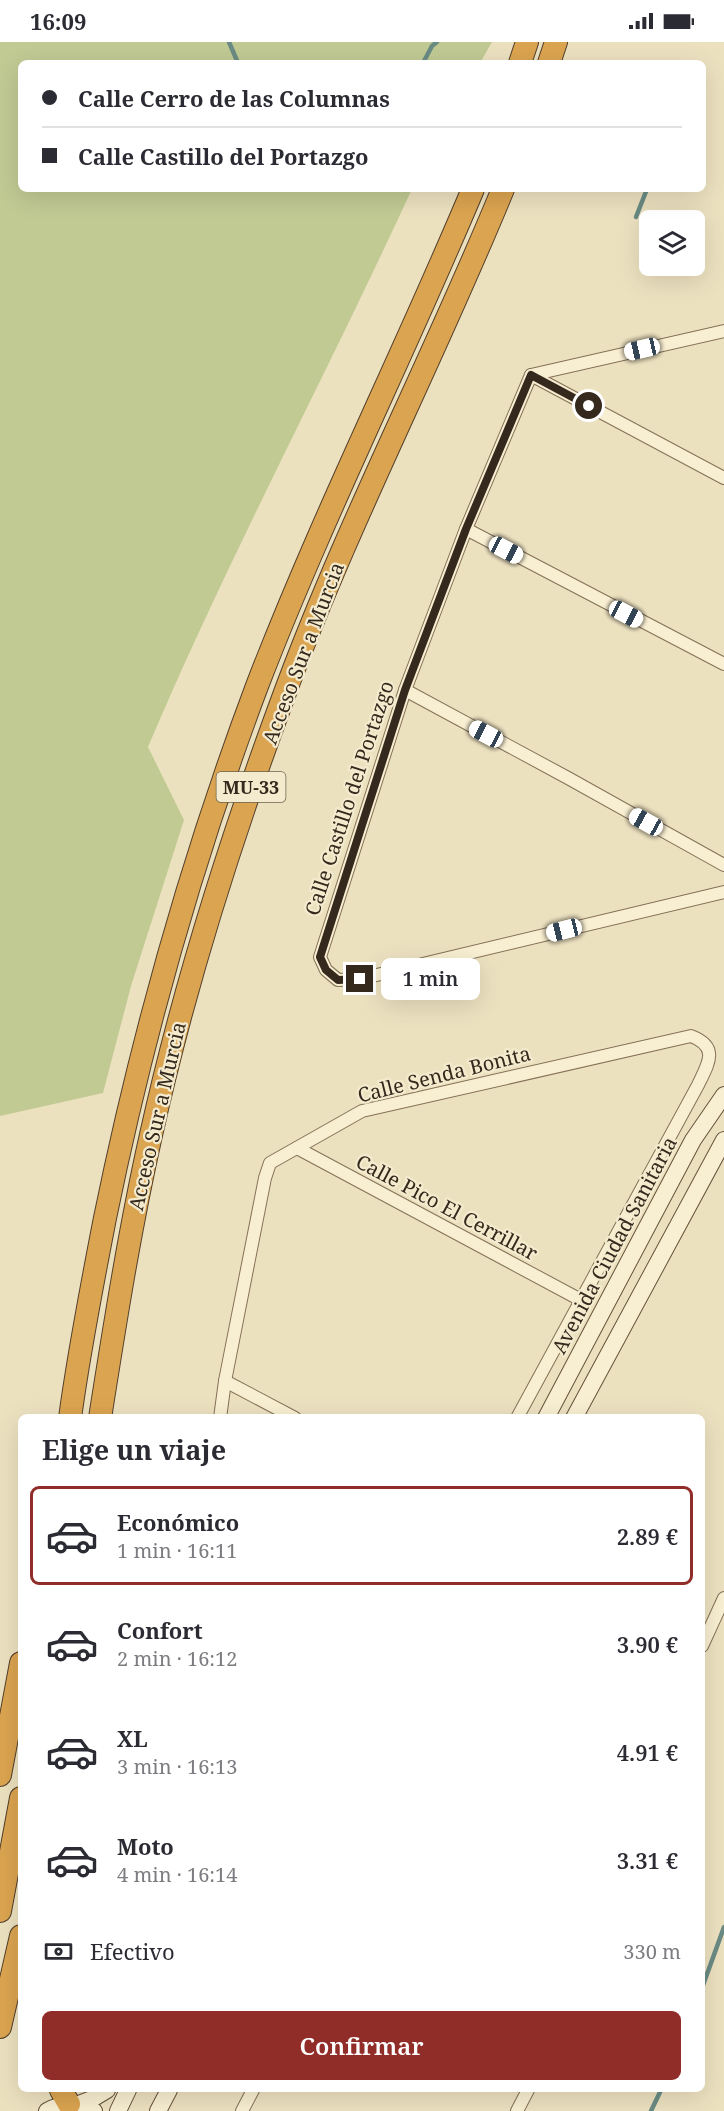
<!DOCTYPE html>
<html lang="es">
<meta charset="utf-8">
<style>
body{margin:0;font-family:"Noto Serif",serif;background:#f2f2f3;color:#2b2b33;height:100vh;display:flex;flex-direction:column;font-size:22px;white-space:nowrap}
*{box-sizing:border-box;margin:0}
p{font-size:20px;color:#7c7c81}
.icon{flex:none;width:33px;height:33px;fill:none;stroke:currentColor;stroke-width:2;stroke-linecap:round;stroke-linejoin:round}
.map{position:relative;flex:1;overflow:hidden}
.drawer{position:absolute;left:18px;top:1372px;width:687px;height:678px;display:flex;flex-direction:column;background:#fff;border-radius:9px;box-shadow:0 6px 24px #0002}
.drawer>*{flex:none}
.guide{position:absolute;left:18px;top:18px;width:688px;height:132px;border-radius:9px;box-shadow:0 6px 24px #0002;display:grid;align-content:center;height:132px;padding:0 24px;background:#fff}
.tools{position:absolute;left:639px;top:168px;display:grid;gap:12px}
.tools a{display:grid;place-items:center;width:66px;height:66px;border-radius:9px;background:#fff;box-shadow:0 6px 24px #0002;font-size:30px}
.end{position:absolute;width:27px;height:27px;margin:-14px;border:8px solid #34291c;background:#fff;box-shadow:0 0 0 3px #fff}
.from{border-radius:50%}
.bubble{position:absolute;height:42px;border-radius:9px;background:#fff;box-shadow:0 6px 24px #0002;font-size:20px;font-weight:600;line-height:42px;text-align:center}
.car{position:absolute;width:18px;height:36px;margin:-18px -9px;border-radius:8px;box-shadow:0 0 4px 2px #0007;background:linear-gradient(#fff 24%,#345 0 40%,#fff 0 76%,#345 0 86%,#fff 0)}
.guide b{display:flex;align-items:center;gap:21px;height:57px;font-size:22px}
.guide b+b{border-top:2px solid #e1e1e2}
.guide i{width:15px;height:15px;background:#2b2b33}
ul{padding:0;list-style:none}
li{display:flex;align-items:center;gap:18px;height:99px;margin:0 12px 9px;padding:0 12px;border:3px solid transparent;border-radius:9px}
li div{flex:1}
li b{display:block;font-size:22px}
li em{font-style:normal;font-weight:600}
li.on{border-color:#912d29}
li>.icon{width:54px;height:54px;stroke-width:1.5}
h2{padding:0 24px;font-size:27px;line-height:72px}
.pay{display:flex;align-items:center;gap:15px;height:66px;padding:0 24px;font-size:22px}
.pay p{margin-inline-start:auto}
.cta{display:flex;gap:12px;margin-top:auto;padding:12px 24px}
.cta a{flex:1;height:69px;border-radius:9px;background:#912d29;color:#fff;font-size:24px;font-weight:600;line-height:69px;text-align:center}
.status{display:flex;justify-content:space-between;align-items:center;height:42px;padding:0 30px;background:#fff;direction:ltr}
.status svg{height:16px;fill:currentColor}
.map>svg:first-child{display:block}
</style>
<div class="status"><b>16:09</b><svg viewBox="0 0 49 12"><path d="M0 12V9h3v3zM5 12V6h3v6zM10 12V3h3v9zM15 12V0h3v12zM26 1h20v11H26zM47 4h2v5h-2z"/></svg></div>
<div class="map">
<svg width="724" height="2069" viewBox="0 0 724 2069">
<rect width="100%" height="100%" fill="#ece1bf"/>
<!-- green -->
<path fill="#c1ca93" d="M0 0H492L480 21H21V147H412C326 334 228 516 148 705L184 778 131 944 103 1051 0 1074Z"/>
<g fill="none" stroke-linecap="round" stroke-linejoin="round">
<!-- stream -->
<g stroke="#6a8b84" stroke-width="4.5">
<polyline points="229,0 238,21"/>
<polyline points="423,21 432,4 437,0"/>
<polyline points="636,175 647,147"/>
<polyline points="702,1946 724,1885"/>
<polyline points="651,2069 661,2048"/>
</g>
<defs>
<g id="street">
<polyline points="724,289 531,333 466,487 405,648 320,915 326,928 338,938 360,937 724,850"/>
<polyline points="531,333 724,436"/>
<polyline points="466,487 724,622"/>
<polyline points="405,648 568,736 724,823"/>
<polyline points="297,1106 579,1257"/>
<polyline points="225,1339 295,1376"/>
<path d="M220 1376 225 1339 265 1136 270 1121 362 1069 691 994C720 1005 708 1022 698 1043L517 1376"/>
<polyline points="702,1604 724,1556"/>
<polyline points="242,2069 253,2048"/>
<polyline points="517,2069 528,2048"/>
</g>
<g id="secondary">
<polyline points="546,1376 693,1098 724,1053"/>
<polyline points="574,1376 724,1098"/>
<polyline points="79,2062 92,2057 107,2048"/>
<path d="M47 2069C64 2060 77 2060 94 2069"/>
<polyline points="118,2069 128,2048"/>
<polyline points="158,2069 169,2048"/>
</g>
<g id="highway">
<polyline points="520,21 527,0"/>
<polyline points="549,21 556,0"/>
<path d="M70 1376C79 1309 92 1243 105 1176 142 995 192 817 257 644 322 475 403 314 473 147"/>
<path d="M100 1376C115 1281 130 1186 151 1093 184 944 230 799 283 656 347 482 433 318 503 147"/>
<polyline points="0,1733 21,1621"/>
<polyline points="0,1869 21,1756"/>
<polyline points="0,1985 21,1894"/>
<polyline points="61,2048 69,2062"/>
</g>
</defs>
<!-- street casing -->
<use href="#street" stroke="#847158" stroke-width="14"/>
<!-- secondary casing -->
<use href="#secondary" stroke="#66523b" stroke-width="18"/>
<!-- highway casing -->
<use href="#highway" stroke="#523f2c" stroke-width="24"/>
<!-- street -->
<use href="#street" stroke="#f8eed1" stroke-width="12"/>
<!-- secondary -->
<use href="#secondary" stroke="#f8eed1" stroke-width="16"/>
<!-- highway -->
<use href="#highway" stroke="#dba450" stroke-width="22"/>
</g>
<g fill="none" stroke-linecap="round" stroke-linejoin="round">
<!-- route -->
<polyline stroke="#34291c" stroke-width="8" points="360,937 338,938 326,928 320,915 405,648 466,487 531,333 589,364"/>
</g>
<g text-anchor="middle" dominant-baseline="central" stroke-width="4.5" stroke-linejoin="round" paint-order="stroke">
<!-- shield labels -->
<rect fill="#f4ebce" stroke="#6e6351" stroke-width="1.5" x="216.5" y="730" width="69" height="30" rx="4.5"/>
<g font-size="18" font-weight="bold" fill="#34291c">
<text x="251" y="745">MU-33</text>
</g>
<!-- street labels -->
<g font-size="20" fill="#34291c" stroke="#f4ebce">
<text transform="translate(303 611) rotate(-69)">Acceso Sur a Murcia</text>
<text transform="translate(349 756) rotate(-72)">Calle Castillo del Portazgo</text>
<text transform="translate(444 1032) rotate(-14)">Calle Senda Bonita</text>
<text transform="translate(157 1074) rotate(-77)">Acceso Sur a Murcia</text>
<text transform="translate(447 1165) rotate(28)">Calle Pico El Cerrillar</text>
<text transform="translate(614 1203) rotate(-62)">Avenida Ciudad Sanitaria</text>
</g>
</g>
</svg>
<div class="tools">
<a><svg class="icon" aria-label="layers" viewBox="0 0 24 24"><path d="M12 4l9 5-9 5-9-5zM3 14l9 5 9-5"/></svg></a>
</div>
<i class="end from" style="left:589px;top:364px"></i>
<i class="end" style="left:360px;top:937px"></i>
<div class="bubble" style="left:381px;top:916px;width:99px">1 min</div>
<i class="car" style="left:642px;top:307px;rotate:257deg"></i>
<i class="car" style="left:506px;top:508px;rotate:118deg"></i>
<i class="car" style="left:626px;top:572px;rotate:118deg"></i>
<i class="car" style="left:486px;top:692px;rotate:298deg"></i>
<i class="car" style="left:646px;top:780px;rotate:299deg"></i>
<i class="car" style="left:564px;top:888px;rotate:256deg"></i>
<div class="guide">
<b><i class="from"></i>Calle Cerro de las Columnas</b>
<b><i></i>Calle Castillo del Portazgo</b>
</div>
<section class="drawer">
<h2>Elige un viaje</h2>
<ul>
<li class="on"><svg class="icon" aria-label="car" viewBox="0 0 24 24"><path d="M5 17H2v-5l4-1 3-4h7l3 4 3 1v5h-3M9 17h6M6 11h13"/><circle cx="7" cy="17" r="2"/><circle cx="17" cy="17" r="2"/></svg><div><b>Económico</b><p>1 min · 16:11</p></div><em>2.89 €</em></li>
<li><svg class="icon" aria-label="car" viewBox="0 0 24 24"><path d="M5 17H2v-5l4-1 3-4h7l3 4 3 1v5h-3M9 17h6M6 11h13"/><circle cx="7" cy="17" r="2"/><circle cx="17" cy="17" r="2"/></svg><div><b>Confort</b><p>2 min · 16:12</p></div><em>3.90 €</em></li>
<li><svg class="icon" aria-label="car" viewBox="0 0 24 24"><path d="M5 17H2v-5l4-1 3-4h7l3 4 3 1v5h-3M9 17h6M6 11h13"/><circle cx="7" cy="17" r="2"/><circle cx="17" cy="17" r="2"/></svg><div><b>XL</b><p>3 min · 16:13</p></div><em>4.91 €</em></li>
<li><svg class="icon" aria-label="car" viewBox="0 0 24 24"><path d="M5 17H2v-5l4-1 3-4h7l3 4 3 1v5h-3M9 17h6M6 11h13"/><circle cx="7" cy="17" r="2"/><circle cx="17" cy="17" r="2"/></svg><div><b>Moto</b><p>4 min · 16:14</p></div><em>3.31 €</em></li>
</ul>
<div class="pay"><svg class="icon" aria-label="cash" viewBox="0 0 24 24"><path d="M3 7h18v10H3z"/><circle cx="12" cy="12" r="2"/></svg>Efectivo<p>330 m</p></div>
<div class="cta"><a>Confirmar</a></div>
</section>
</div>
